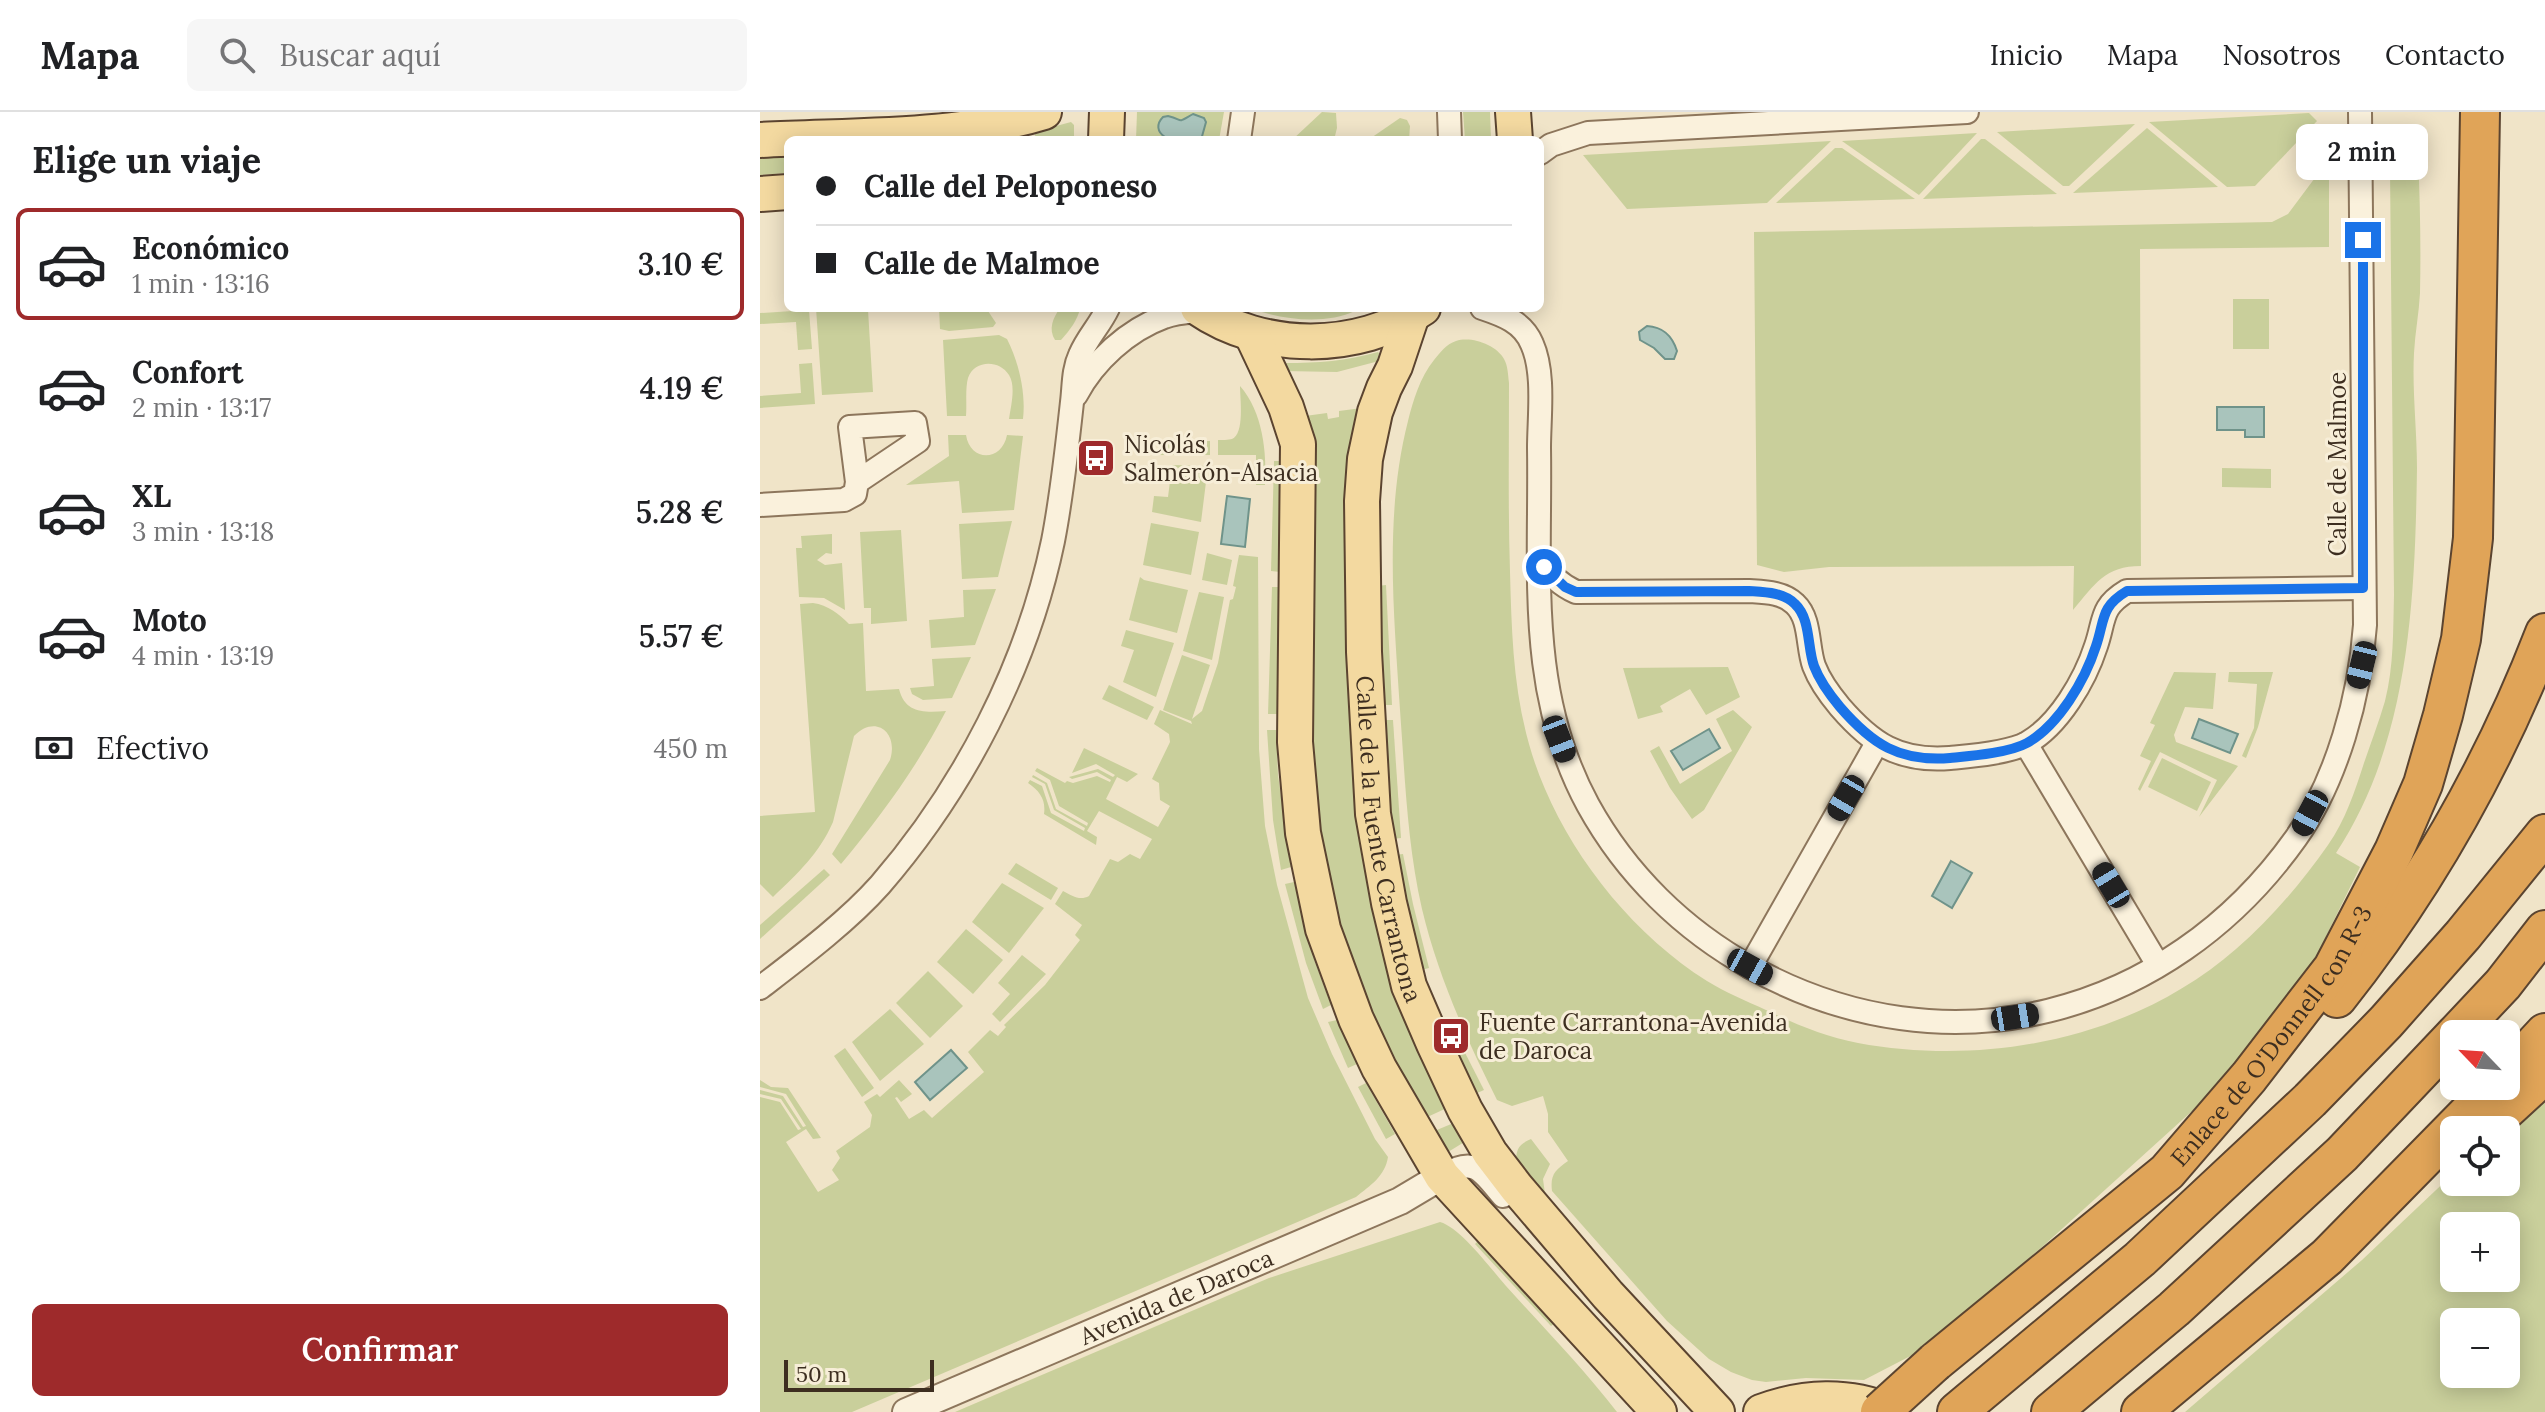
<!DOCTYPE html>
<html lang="es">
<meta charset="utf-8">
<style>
body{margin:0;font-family:Lora,serif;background:#f6f6f6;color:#202124;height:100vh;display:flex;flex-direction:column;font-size:30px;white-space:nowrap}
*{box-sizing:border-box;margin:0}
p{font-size:26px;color:#757577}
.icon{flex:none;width:44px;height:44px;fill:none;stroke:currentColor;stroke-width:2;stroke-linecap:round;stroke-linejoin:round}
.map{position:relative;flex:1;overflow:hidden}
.drawer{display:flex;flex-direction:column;background:#fff;width:760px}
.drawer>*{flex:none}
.hud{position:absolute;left:24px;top:24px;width:760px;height:176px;border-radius:12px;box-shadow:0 4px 20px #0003;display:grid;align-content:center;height:176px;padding:0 32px;background:#fff}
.needle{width:52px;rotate:295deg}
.fabs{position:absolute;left:1680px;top:908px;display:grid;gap:16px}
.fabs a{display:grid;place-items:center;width:80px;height:80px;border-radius:12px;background:#fff;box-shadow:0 4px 20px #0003;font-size:40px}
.scale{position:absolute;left:24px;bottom:20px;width:150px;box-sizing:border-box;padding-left:8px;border:4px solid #3d2e20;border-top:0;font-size:22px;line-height:28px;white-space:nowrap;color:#3d2e20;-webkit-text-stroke:6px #f7eed8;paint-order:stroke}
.end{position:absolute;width:36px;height:36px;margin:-18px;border:10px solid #1a73e8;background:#fff;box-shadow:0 0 0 4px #fff}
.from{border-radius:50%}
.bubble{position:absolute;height:56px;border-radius:12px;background:#fff;box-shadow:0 4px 20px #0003;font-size:26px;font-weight:600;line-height:56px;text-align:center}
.car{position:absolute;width:24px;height:48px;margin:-24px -12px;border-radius:10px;box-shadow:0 0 6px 2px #0007;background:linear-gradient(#222 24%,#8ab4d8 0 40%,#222 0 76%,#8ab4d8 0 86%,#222 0)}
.hud b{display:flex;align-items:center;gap:28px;height:76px;font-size:30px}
.hud b+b{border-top:2px solid #e0e0e0}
.hud i{width:20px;height:20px;background:#202124}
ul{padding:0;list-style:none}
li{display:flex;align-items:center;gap:24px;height:112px;margin:0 16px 12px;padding:0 16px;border:4px solid transparent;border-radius:12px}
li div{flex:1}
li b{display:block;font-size:30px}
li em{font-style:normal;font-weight:600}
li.active{border-color:#9e2a2b}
li>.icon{width:72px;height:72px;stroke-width:1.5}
h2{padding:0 32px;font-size:36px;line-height:96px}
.pay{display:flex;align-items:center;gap:20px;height:88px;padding:0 32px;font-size:30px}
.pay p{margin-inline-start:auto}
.primary-button{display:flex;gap:16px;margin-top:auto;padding:16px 32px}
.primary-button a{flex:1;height:92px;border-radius:12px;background:#9e2a2b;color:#fff;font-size:32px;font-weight:600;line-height:92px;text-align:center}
header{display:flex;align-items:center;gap:48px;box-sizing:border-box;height:112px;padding:0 40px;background:#fff;border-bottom:2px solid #e0e0e0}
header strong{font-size:38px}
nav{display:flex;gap:44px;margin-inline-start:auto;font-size:28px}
.search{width:560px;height:72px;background:#f6f6f6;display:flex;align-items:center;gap:20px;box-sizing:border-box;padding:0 28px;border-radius:12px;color:#757577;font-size:30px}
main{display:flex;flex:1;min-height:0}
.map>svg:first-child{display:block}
</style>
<header>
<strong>Mapa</strong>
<div class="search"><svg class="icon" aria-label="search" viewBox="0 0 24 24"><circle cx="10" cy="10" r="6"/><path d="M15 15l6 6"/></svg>Buscar aquí</div>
<nav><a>Inicio</a><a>Mapa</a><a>Nosotros</a><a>Contacto</a></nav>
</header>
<main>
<section class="drawer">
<h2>Elige un viaje</h2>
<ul>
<li class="active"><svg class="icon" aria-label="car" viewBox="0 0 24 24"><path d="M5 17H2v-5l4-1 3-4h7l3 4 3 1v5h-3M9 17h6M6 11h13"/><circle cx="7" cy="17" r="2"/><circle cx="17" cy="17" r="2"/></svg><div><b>Económico</b><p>1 min · 13:16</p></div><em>3.10 €</em></li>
<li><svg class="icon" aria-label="car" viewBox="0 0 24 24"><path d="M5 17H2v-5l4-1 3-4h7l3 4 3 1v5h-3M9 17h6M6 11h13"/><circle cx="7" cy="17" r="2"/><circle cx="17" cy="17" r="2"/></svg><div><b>Confort</b><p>2 min · 13:17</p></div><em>4.19 €</em></li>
<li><svg class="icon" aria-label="car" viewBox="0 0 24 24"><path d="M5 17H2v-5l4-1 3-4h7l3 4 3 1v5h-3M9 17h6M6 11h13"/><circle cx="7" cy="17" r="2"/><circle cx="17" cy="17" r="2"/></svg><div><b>XL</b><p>3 min · 13:18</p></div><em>5.28 €</em></li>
<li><svg class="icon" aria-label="car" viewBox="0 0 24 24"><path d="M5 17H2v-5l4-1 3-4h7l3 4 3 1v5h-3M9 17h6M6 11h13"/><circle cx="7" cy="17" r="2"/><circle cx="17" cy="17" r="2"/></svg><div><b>Moto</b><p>4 min · 13:19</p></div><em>5.57 €</em></li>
</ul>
<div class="pay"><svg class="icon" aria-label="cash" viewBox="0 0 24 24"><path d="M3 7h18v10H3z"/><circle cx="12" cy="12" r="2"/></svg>Efectivo<p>450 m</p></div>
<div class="primary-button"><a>Confirmar</a></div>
</section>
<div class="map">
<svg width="1785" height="1300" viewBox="0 0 1785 1300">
<rect width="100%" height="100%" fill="#f0e4c8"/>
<!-- green -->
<g fill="#c9cf9b" fill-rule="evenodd">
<polygon points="377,0 464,0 459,28 376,28"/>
<polygon points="562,0 576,1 577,16 574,28 532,28"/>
<polygon points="703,0 730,0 731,28 705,28"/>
<polygon points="1549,1 1557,9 1495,74 1467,75 1389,10"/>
<polygon points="640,6 647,8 650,14 649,28 608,28"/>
<polygon points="311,10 314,13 314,28 283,28 276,26 274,20"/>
<polygon points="1375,12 1309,74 1303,74 1237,20"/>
<polygon points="1387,16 1458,75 1313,81"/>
<polygon points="1217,21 1159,83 1082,29"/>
<polygon points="1221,27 1225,27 1297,82 1163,87"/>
<polygon points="1071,29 1007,91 867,97 823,43"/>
<polygon points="1075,36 1082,36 1155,87 1016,91"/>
<path d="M1658 42C1660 88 1661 134 1660 181 1659 201 1655 221 1654 241 1652 279 1657 318 1657 356 1655 486 1650 629 1576 741L1600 755 1556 845 1536 875 1484 944 1432 999 1282 1135 1162 1238 1104 1268 1046 1266 1006 1270 992 1268 971 1260 949 1247 907 1209 792 1079C790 1063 795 1058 808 1049L788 1020V1002L783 984 752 994 737 988C706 926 678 864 662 797 647 731 645 665 640 598 634 503 624 403 648 309 653 289 660 265 674 248 680 241 686 232 696 229 712 224 736 233 744 247 748 254 748 263 749 271 749 334 748 397 750 460 752 535 754 606 785 677 817 752 877 825 947 869 965 880 986 889 1006 898 1035 912 1066 925 1098 931 1229 955 1374 926 1476 837 1511 807 1542 770 1568 733 1585 709 1595 679 1604 651 1611 630 1619 610 1625 589 1634 554 1633 518 1634 483L1630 57Z"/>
<polygon points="28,43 28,61 0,63 0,45"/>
<path d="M1569 47V135L1380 137 1381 454C1345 454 1335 472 1313 498L1314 454 1069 455 1024 460 997 453 994 120 1512 110 1528 102Z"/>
<rect x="1473" y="187" width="36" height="50"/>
<polygon points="56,196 125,196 108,198 113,280 62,283"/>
<polygon points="179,196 226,196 236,211 233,215 189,219 180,217"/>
<path d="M300 196H320C318 208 309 219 301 228H295C288 217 293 206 300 196Z"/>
<path d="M491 196H593L595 199C566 213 520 208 491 196Z"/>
<polygon points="49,198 52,237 38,238 36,210 0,212 0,201"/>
<path d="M239 223 247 227C259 251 266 281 263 307H249C251 294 256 274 249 263 239 247 214 248 208 266 205 277 207 292 206 304H187L183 228Z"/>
<path d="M618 240 622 244 619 249 577 260 523 259 522 253 525 251C558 251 586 249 618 240Z"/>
<polygon points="52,251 55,292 0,296 0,284 41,281 39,252"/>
<path d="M480 274C503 300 507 341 505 373H496V343H458V328C461 328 469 328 472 327 485 322 480 286 480 274Z"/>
<polygon points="602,296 590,534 689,995 663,1007 636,961 585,841 551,689 545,304 567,301 568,307 579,305 579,299"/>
<path d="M188 323H206C210 350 242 350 247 323L263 324 254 398 202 401 199 369 146 373 189 344Z"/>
<rect x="400" y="329" width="50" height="14"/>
<polygon points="514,349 523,349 520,460 511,459"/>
<polygon points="412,353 448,354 441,410 392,400 394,384 408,385"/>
<polygon points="1462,356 1511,357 1511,376 1462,375"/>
<polygon points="252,409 238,465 202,467 199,412"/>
<polygon points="391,411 439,420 431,463 383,453"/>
<polygon points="141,418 147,509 111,512 111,496 104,496 100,420"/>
<polygon points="72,422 72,442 66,441 57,448 65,453 82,451 85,498 64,486 39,485 36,436 42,436 41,424"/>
<polygon points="447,441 472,448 467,473 442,468"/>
<path d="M479 443 498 445 499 637 505 714 517 773 548 886 572 942 615 1027 628 1045C625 1064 611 1073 596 1085L92 1300H0V985L20 990 38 1018 41 1017 21 987 0 982V978L23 984 43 1015 46 1014 26 982 0 975V968L11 975 28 976 61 1026 53 1027 46 1017 26 1030 58 1080 79 1068 72 1058 80 1046 76 1039 110 1015 112 1003 104 990 117 982 120 985 139 968 152 982 141 990 137 985 135 986 149 1007 164 998 172 1006 224 960 208 940 230 918 238 924 246 915 244 913 285 873 320 828 315 823 322 813 295 792 303 779C312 784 320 789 329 784L350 747 358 750 370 742 380 747 392 727 339 699 327 719 337 725 336 733 284 702C286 688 280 679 268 671L270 668 282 674 291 701 324 719 325 716 294 698 285 672 272 665 273 663 287 671 296 697 327 714 328 711 299 694 290 668 275 659 277 656 305 671 307 669 313 671 337 664 350 670 351 668 337 660 312 667 309 665 338 657 353 665 355 663 336 652 312 661 324 636 378 662 367 670 357 665 346 687 398 715 410 694 400 688 399 671 392 667 410 630 409 622 394 612 400 598 432 612 431 609 403 598 422 543 450 553 432 607 442 599 458 551 470 488 473 487 476 475 473 474Z"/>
<polygon points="380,465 384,468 428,478 417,521 369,508"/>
<polygon points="626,473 632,593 623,593 617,474"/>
<polygon points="512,475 519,475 517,602 508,602"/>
<polygon points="236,477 215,533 171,536 169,508 204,505 203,478"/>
<polygon points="439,480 464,485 452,548 423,539"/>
<path d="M53 491C68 493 79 502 89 512L103 511 106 579 139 577C145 601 164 601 186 599 157 655 121 704 81 752L72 742 130 648C139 620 115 602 94 624L73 710C59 742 38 761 13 785L0 772V704L55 700 40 492Z"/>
<polygon points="366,518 414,531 396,585 363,570 374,538 361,534"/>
<polygon points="211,545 192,586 163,588 152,582 150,576 174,574 172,547"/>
<polygon points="968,555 980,585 946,603 930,577 900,594 903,600 878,607 863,556"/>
<polygon points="1414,560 1456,561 1453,597 1425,595 1414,623 1416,630 1478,654 1439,705 1457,668 1400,640 1380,679 1378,677 1391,649 1380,644 1395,613 1390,611"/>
<polygon points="1469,560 1513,560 1498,615 1486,646 1482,644 1494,616 1497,572 1468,570"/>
<polygon points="349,573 394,595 387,608 342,587"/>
<polygon points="973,598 992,615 944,698 932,707 910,676 890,639 899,634 920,672 972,639 956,607"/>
<polygon points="624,608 633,608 641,726 632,727"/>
<polygon points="507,618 516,618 518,663 531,755 521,758 513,708"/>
<polygon points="1402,646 1451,670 1437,699 1388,675"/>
<polygon points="643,742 653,792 669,856 661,858 634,743"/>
<polygon points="256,751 298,776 291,788 248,762"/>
<polygon points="64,757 70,763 0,827 0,813"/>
<polygon points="534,770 555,850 571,893 563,897 546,851 525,772"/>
<polygon points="242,771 284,796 249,841 212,810"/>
<polygon points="206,817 243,848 213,882 177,850"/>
<polygon points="262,843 286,862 240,910 232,902 250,882 238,871"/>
<polygon points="168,859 203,894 170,926 136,891"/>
<polygon points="130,897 164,932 120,969 92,930"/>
<polygon points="577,908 597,952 588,956 568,910"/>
<polygon points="699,929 724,978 715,982 691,933"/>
<polygon points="85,936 114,976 102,985 74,944"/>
<polygon points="606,971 635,1022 626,1027 598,975"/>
<path d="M1785 976V1300H1425L1602 1148 1694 1061V1070H1746V1018ZM1694 1114H1746V1166H1694ZM1694 1210H1746V1262H1694Z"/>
<polygon points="696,1010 706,1029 688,1040 685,1040 672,1020"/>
<path d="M771 1027 790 1052 783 1067 785 1082 781 1084 756 1050C756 1037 759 1032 771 1027Z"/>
<path d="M680 1110C701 1116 731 1157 746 1174 784 1216 823 1256 857 1300H195L509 1166Z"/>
<polygon points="719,1128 795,1211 791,1214 715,1132"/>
</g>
<!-- water -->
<g fill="#a9c4bc" stroke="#6f938a" stroke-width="2">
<path d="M433 2 444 6 446 10 441 28H404L405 25C397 20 396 12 403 5L408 4C425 8 415 12 433 2Z"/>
<path d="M887 214C903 215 912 223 917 239L914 247H905L894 236 880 228 879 220Z"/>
<polygon points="1457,295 1504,295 1504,325 1485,325 1485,318 1457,318"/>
<polygon points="467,384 490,387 485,435 461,432"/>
<polygon points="1439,607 1478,622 1470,641 1432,626"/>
<polygon points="949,617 960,636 923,658 911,639"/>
<polygon points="1191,749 1212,761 1192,796 1172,784"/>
<polygon points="191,938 207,956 170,988 155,970"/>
</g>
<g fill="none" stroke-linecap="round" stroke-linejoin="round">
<defs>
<g id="minor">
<polyline points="689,0 690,28"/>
<polyline points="479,28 483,0"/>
<polyline points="780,41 791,33 828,21 1207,0"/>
<path d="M722 196C743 203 763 210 772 232 785 261 779 305 779 336 781 460 766 579 828 693 866 762 923 818 992 856 1186 963 1408 906 1536 726 1577 668 1600 584 1605 513L1600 0"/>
<path d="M316 283C334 249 368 218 404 205 416 200 428 200 441 199"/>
<polyline points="0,393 84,388 95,382 97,370 90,315 155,311 158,329 97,370"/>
<path d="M779 449C790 462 800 473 816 480L989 479C1004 480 1023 480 1035 492 1051 507 1047 535 1054 554 1060 570 1070 583 1080 595 1112 632 1139 650 1190 646 1210 644 1249 641 1267 631 1299 613 1325 568 1336 534 1345 508 1340 495 1367 479L1603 476"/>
<polyline points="1266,632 1398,853"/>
<polyline points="990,855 1117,631"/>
<path d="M0 876C39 846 87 810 120 773 204 676 267 554 293 429 302 383 307 336 312 290 314 274 313 258 320 243 327 226 340 213 348 196"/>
<path d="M682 1064C716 1043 722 1060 743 1084"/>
</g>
<g id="tertiary">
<path id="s1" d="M146 1300 640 1089 682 1064"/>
</g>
<g id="primary">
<polyline points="753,0 755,28"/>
<path d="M0 28C91 23 196 27 284 0"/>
<polyline points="346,28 347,0"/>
<polyline points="0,82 28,80"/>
<path d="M438 196C502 240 598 241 663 196"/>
<path id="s2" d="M652 203 635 254 624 276 615 300 605 347 602 389 604 540 613 702 629 791 649 874 674 932 705 998 730 1041 756 1075 848 1183 957 1300"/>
<polyline points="492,223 526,295 538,332 535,630 543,721 563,817 596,907 619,956 682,1064 899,1300"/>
<path d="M1001 1300C1043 1284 1089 1282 1130 1300"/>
</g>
<g id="motorway">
<path d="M1577 886C1665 775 1734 653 1785 521"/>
<polyline points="1696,922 1743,872 1785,818"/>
<polyline points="1746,963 1785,921"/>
<polyline points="1724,1018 1785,962"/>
<path id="s3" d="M1175 1250 1407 1060 1489 965 1573 856 1634 739 1663 672 1683 603 1701 527 1713 426 1720 0"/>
<polyline points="1197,1300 1380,1147 1550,988 1626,910 1703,823 1785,722"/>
<polyline points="1291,1300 1414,1197 1582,1042 1694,924"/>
<polyline points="1381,1300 1567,1145 1735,974"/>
</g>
</defs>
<!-- minor casing -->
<use href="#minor" stroke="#8d765c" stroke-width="26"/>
<!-- tertiary casing -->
<use href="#tertiary" stroke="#8d765c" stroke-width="30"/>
<!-- primary casing -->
<use href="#primary" stroke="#5b4430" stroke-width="38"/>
<!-- motorway casing -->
<use href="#motorway" stroke="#5b4430" stroke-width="42"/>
<!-- minor -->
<use href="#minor" stroke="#faf1dc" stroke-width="22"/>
<!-- tertiary -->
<use href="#tertiary" stroke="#faf1dc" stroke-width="26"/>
<!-- primary -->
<use href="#primary" stroke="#f3d9a0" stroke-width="34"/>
<!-- motorway -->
<use href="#motorway" stroke="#e0a458" stroke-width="38"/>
<defs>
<polyline id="motorway-bridge" points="1120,1300 1175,1250"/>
</defs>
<!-- motorway-bridge casing -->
<use href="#motorway-bridge" stroke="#5b4430" stroke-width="42" stroke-linecap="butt"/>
<!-- motorway-bridge -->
<use href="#motorway-bridge" stroke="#e0a458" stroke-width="38"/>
</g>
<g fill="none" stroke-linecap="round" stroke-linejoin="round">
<!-- route -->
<path stroke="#1a73e8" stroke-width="10" d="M784 455 805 475 816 480 989 479C1004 480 1023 480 1035 492 1051 507 1047 535 1054 554 1060 570 1070 583 1080 595 1112 632 1139 650 1190 646 1210 644 1249 641 1267 631 1299 613 1325 568 1336 534 1345 508 1340 495 1367 479L1603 476V128"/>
</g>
<!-- icons -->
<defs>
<symbol id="bus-square" viewBox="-11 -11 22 22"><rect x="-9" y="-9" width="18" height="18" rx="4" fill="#9e2a2b" stroke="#f7eed8"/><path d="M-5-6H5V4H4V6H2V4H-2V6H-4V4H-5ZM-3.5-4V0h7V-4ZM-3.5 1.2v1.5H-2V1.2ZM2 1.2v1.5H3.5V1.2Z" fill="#fff"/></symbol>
</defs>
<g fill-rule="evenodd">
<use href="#bus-square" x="314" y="324" width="44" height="44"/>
<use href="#bus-square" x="669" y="902" width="44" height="44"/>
</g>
<g text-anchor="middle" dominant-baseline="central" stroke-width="6" stroke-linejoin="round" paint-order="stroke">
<!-- poi labels -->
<g font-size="24" fill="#3d2e20" stroke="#f7eed8" text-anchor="start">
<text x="364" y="332">Nicolás<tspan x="364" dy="28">Salmerón-Alsacia</tspan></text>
<text x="719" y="910">Fuente Carrantona-Avenida<tspan x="719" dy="28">de Daroca</tspan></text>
</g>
<!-- street labels -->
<g font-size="24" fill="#3d2e20" stroke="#f7eed8">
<text transform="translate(1577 352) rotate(-90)">Calle de Malmoe</text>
<text stroke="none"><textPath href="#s2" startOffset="534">Calle de la Fuente Carrantona</textPath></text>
<text stroke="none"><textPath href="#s3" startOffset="472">Enlace de O'Donnell con R-3</textPath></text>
<text stroke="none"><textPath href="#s1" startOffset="294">Avenida de Daroca</textPath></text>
</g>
</g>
</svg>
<div class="fabs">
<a><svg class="needle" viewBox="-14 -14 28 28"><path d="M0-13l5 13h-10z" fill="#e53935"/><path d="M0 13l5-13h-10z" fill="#757577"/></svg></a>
<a><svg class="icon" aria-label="locate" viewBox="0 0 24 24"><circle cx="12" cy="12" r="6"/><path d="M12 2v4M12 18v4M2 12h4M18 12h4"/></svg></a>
<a>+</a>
<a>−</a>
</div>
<div class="scale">50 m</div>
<i class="end from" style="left:784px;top:455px"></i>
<i class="end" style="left:1603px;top:128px"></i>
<div class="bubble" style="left:1536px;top:12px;width:132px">2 min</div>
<i class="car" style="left:1602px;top:553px;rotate:194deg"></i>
<i class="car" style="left:799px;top:627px;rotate:159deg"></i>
<i class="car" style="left:1086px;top:686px;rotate:210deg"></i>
<i class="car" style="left:1550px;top:701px;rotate:208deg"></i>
<i class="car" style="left:1351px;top:773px;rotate:329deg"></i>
<i class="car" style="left:990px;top:855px;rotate:119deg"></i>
<i class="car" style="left:1255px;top:905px;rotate:81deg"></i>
<div class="hud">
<b><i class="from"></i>Calle del Peloponeso</b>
<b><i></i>Calle de Malmoe</b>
</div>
</div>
</main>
